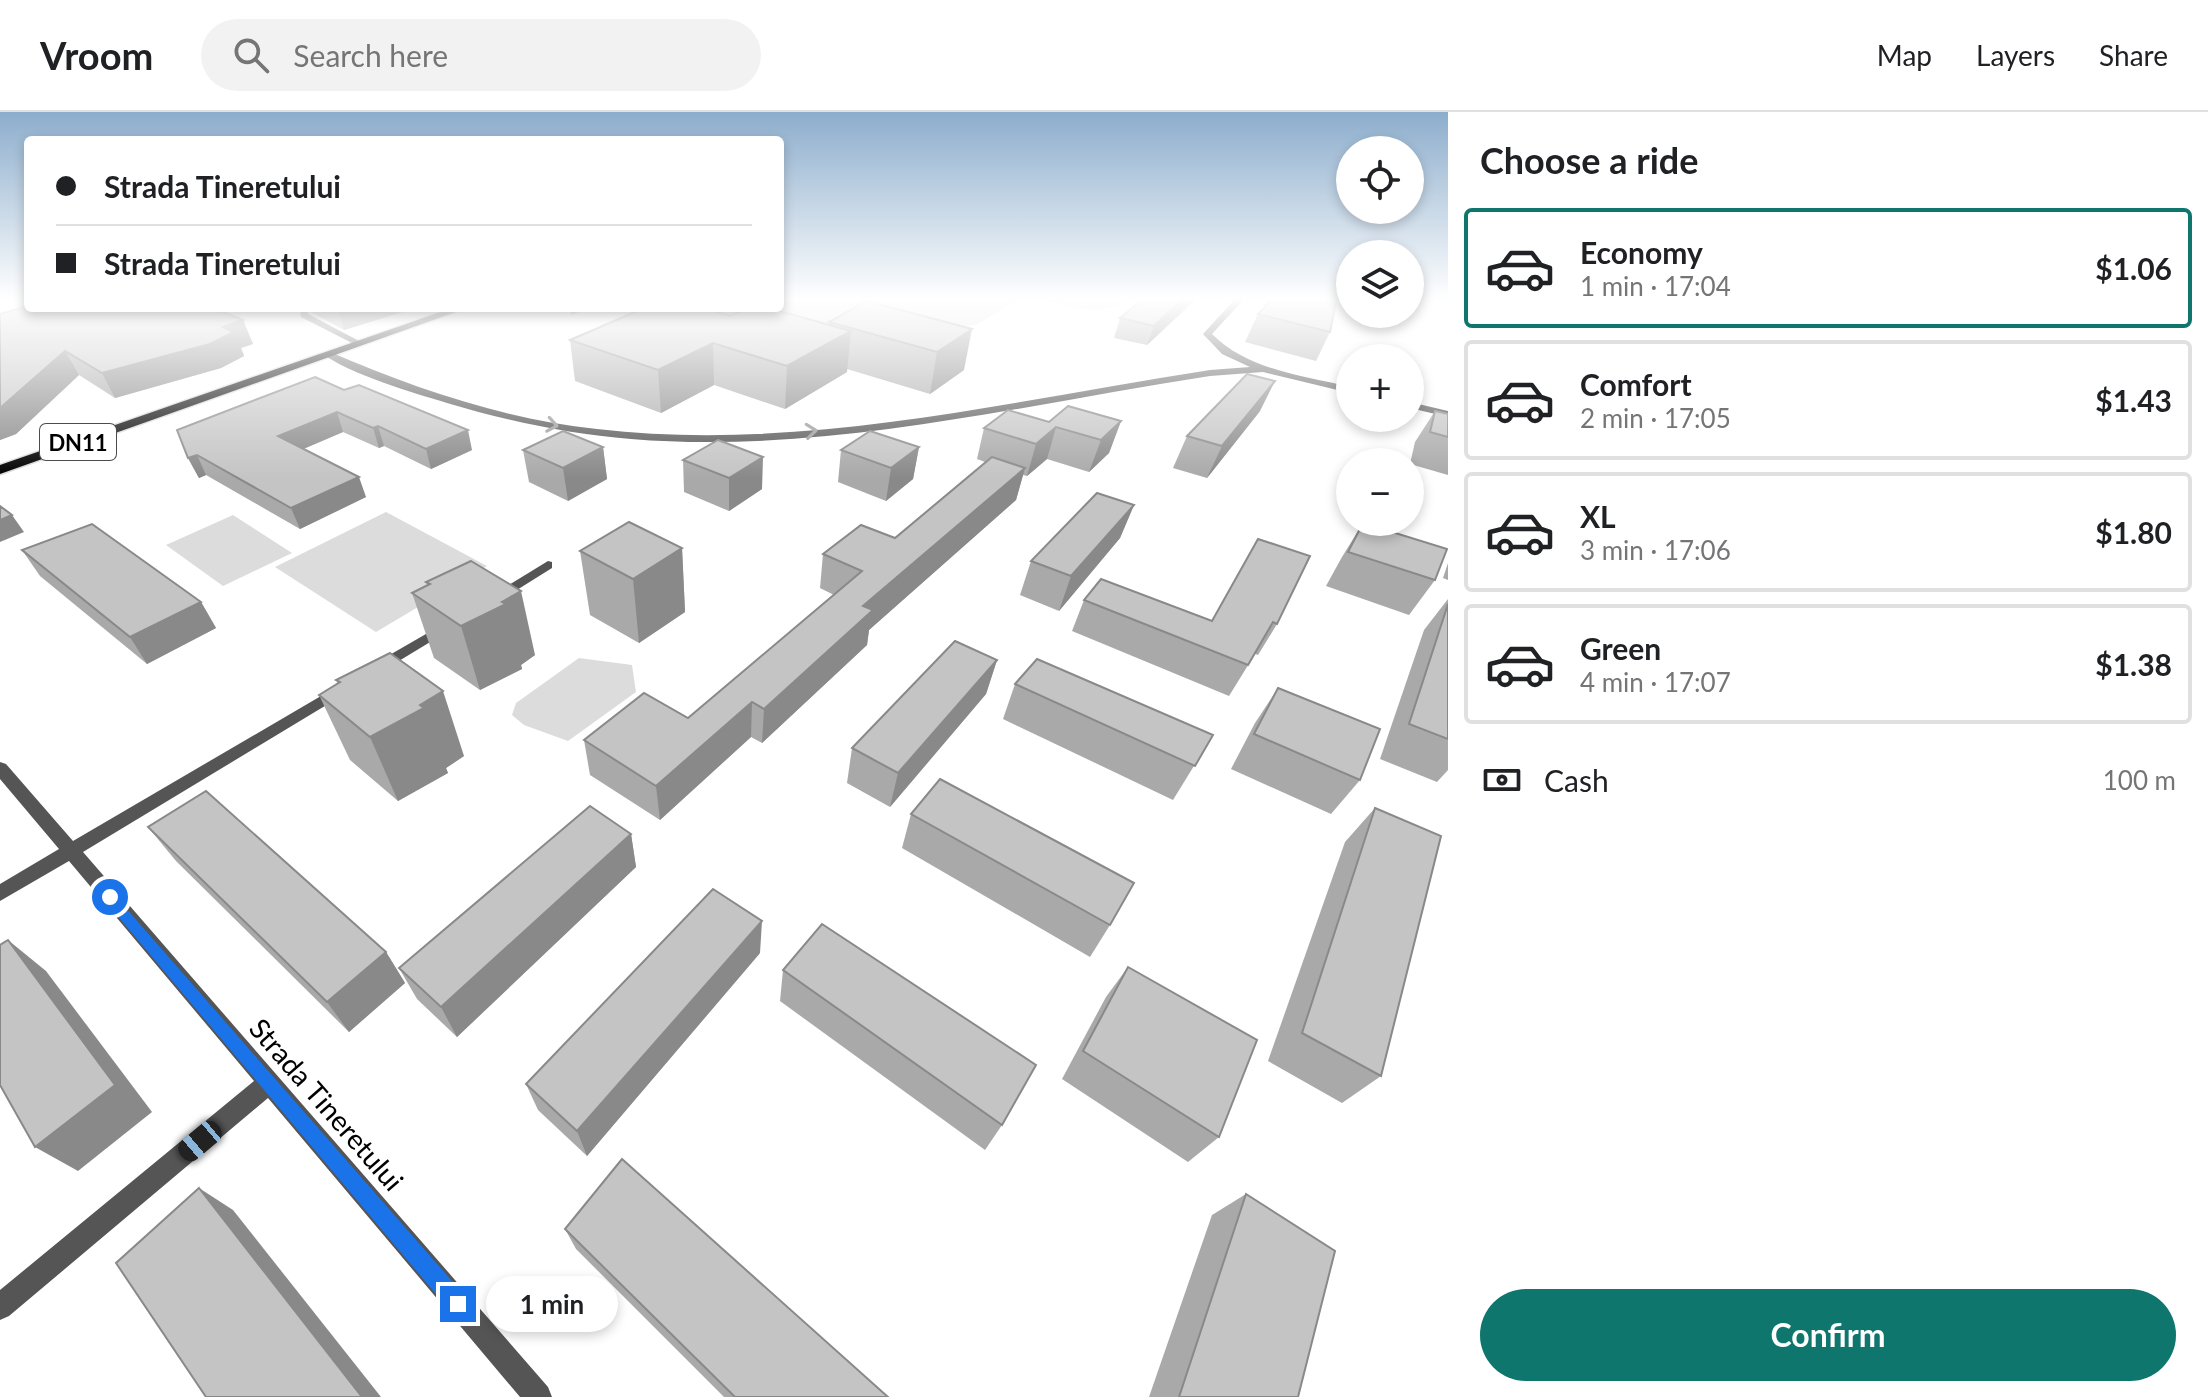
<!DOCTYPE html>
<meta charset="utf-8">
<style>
body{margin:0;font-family:Lato,sans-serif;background:#f2f2f2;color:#202124;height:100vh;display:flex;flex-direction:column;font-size:30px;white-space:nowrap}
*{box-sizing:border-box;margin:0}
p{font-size:26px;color:#757577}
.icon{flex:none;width:44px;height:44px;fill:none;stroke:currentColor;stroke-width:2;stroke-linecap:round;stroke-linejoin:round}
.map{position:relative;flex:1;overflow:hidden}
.panel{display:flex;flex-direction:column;background:#fff;width:760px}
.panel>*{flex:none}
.banner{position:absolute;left:24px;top:24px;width:760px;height:176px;border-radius:8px;box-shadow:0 4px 12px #0003;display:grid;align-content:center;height:176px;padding:0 32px;background:#fff}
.buttons{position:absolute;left:1336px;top:24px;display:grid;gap:16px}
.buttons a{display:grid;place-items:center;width:88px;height:88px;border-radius:50%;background:#fff;box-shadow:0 4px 12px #0003;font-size:40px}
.end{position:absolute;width:36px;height:36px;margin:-18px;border:10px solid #1a73e8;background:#fff;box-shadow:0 0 0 4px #fff}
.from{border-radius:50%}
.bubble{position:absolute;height:56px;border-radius:28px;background:#fff;box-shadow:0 4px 12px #0003;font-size:26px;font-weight:700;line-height:56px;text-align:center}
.car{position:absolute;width:24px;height:48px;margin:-24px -12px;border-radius:10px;box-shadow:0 0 6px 2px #0007;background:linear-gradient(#222 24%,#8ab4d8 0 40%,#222 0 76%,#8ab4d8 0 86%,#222 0)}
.banner b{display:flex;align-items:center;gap:28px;height:76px;font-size:30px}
.banner b+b{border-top:2px solid #e0e0e0}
.banner i{width:20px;height:20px;background:#202124}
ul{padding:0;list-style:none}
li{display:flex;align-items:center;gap:24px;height:120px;margin:0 16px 12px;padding:0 16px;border:4px solid #e0e0e0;border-radius:8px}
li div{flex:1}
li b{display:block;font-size:30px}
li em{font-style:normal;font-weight:700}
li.active{border-color:#0f766e}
li>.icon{width:72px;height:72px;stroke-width:1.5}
h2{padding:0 32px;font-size:36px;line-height:96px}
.pay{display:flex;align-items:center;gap:20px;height:88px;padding:0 32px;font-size:30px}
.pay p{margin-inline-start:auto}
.cta{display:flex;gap:16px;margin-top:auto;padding:16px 32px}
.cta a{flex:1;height:92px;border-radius:48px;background:#0f766e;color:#fff;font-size:32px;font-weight:700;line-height:92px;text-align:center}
header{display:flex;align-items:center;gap:48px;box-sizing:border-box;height:112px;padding:0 40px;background:#fff;border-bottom:2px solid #e0e0e0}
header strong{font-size:38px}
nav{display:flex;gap:44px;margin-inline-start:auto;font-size:28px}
.search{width:560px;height:72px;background:#f2f2f2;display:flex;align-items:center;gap:20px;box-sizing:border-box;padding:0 28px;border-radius:44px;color:#757577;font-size:30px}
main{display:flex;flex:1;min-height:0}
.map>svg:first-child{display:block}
</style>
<header>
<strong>Vroom</strong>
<div class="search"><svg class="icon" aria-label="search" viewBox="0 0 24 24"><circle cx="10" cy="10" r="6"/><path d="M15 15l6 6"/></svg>Search here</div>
<nav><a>Map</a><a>Layers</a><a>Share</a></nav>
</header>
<main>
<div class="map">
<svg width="1448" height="1285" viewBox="0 0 1448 1285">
<rect width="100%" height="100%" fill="#fff"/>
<!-- green -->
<g fill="#dcdcdc">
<polygon points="780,186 1021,186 976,213 842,226 673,211 635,196 780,196"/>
<path d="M1035 186H1129C1104 208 1065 192 1035 186Z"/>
<polygon points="386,400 487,454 376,520 275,455"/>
<polygon points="233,403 292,441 223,474 166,433"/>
<polygon points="579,546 632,553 636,580 568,629 524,613 512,603 516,591"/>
</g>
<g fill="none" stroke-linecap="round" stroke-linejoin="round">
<defs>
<polygon id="primary" points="452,196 467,196 0,362 0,353"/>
</defs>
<!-- primary casing -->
<use href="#primary" stroke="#dbdbdb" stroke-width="3"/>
<!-- street -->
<g fill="#555" fill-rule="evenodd">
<path d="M1236 186H1245L1212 222C1248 258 1301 263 1350 275V281L1263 260 1210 264C1020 293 825 343 631 327 568 322 507 309 447 291 411 280 352 263 323 242L330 240C416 277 504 307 597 317 802 341 1008 289 1210 258L1250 255 1222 242 1203 222Z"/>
<polygon points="300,196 308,196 308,202 363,231 356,233 301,205"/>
<polygon points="1410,290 1448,299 1448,305 1410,296"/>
<polygon points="548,449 552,450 552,456 501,488 491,488 489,485"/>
<polygon points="445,511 450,512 452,515 450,518 384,558 374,558 372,555 374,552"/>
<polygon points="338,574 343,575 345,579 343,583 83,740 548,1275 552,1285 520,1285 268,986 9,1204 0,1208 0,1178 254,969 69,749 0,789 0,772 59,737 0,667 0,650 6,652 73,729"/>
</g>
<!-- primary -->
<use href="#primary" fill="#000" fill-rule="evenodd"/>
</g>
<!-- wall -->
<g fill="#a9a9a9">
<polygon points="1197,186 1147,233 1114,226 1120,206"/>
<polygon points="1268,186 1337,186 1330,220 1316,249 1245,230 1258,202 1263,196"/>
<polygon points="867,189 964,258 930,282 847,257 847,260 785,297 714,273 661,301 575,269 570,228 730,204 828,213 829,210"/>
<polygon points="310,196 412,196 412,197 344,218 311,200"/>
<polygon points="0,202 243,208 253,232 241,236 244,244 221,256 115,286 79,263 16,322 0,328"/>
<polygon points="315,265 472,338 431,357 384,334 379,336 343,320 303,337 366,385 300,417 206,363 199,366 188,346"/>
<polygon points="1260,299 1207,366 1173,356 1187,324"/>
<polygon points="1435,299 1448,302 1448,363 1410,352 1415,330"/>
<polygon points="1121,309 1109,341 1089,360 1047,347 1027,364 1023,363 1016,388 869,518 867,533 762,631 751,625 660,708 590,663 584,628 688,606 834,483 820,476 823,442 895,426 985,350 977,347 984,316 1049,310"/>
<polygon points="603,335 607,367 568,389 529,370 523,338"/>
<polygon points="919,335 913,367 886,389 838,370 841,338"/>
<polygon points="683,348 762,377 729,399 684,380"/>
<polygon points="1134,393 1120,426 1059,499 1020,483 1031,449"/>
<polygon points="1363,411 1435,468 1409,503 1326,474 1342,445"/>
<polygon points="1258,427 1277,512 1258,543 1255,542 1229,584 1072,519 1084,488 1212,509"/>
<polygon points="682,436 685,500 639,531 590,503 580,439"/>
<polygon points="22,438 201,490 216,516 147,552 40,464"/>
<polygon points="1448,451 1448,468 1443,466"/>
<polygon points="426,470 535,543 521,553 522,557 480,578 434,546 412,481 427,474"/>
<polygon points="1448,487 1448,658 1437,670 1380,647 1424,518"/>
<polygon points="997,548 986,582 890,695 847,671 852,636"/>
<polygon points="336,568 464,644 446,656 448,661 398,689 350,648 319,583 338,572"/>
<polygon points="1015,572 1213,623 1173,688 1003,607"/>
<polygon points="1278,576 1360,668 1331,702 1231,657 1255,611"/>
<polygon points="1375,696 1381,964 1342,991 1268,949 1345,730"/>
<polygon points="911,702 1110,813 1090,845 902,736"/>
<polygon points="148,715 386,840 405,871 349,920 176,749"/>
<polygon points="631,722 636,755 457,925 417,887 399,856"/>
<polygon points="760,841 587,1044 538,998 526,972"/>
<polygon points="1128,855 1219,1025 1188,1050 1062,967 1106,885"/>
<polygon points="783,858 1002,1013 985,1038 780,889"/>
<polygon points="1246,1082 1298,1285 1149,1285 1212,1103"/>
<polygon points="565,1117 888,1285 724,1285 576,1137"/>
</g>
<!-- shaded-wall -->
<g fill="#898989">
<polygon points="1184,186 1197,186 1147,233 1154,214"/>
<polygon points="337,196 412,196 412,197 344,218"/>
<polygon points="570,196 589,196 571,203"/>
<polygon points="243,208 253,232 241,236 244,244 221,256 115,286 102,261"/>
<polygon points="972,217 964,258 930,282 937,240"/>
<polygon points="851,219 847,260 785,297 787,254"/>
<polygon points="713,231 714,273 661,301 658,258"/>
<polygon points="65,239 79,263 16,322 0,328 0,296"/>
<polygon points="1275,269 1260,299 1207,366 1222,334"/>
<polygon points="337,300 343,320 287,344 278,324"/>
<polygon points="1121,309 1109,341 1089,360 1101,328"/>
<polygon points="378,314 384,334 379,336 373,316"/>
<polygon points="1056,315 1047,347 1027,364 1036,332"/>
<polygon points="468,318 472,338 431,357 426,337"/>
<polygon points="603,335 607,367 568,389 563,356"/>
<polygon points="919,335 913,367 886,389 891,356"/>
<polygon points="197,343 206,363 199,366 188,346"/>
<polygon points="763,345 762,377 729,399 729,366"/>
<polygon points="1025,356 1016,388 869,518 867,533 762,631 764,597 863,494"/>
<polygon points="359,365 366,385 300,417 291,396"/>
<polygon points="1134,393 1120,426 1059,499 1071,464"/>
<polygon points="12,403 24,420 0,430 0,408"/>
<polygon points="682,436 685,500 639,531 633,467"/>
<polygon points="521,479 535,543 521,553 522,557 480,578 461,514"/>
<polygon points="201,490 216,516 147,552 130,525"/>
<polygon points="997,548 986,582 890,695 898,661"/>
<polygon points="443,579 464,644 446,656 448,661 398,689 370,625"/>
<polygon points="752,590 751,625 660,708 656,674"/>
<polygon points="631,722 636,755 457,925 441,895"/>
<polygon points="762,809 760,841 587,1044 577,1019"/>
<polygon points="8,828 46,859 152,1000 78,1059 35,1035"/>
<polygon points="386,840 405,871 349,920 327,890"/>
<polygon points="199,1076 233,1098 381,1285 362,1285"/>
</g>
<!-- building -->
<g fill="#c4c4c4" stroke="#898989" stroke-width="2">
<polygon points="1145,186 1184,186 1154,214 1120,206"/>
<polygon points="1274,186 1337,186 1330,220 1258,202"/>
<polygon points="867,189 972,217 937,240 829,210"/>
<polygon points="28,194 28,196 199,196 202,198 213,196 243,208 223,215 234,220 210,232 102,261 65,239 0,296 0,202"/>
<polygon points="644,196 702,196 730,204 747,196 769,196 851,219 787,254 713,231 658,258 570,228"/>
<polygon points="1247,262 1275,269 1222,334 1187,324"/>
<polygon points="315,265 344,278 359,273 468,318 426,337 378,314 373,316 337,300 278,324 359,365 291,396 197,343 188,346 177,318"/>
<polygon points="1068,294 1121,309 1101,328 1056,315 1036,332 984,316 1008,298 1049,310"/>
<polygon points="1435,299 1448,302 1448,325 1430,320"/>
<polygon points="563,319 603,335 563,356 523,338"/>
<polygon points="870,319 919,335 891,356 841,338"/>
<polygon points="718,328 763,345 729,366 683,348"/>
<polygon points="992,345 1025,356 863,494 873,498 764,597 752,590 656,674 584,628 644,581 688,606 862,459 823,442 861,413 895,426"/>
<polygon points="1097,381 1134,393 1071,464 1031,449"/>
<polygon points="0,394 12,403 0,408"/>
<polygon points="629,410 682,436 633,467 580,439"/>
<polygon points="1363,411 1447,437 1435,468 1348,440"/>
<polygon points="92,412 201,490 130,525 22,438"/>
<polygon points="1258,427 1310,444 1277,512 1273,510 1248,553 1084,488 1101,467 1212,509"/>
<polygon points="471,449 521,479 502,490 506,492 461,514 412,481 430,472 426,470"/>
<polygon points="1448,492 1448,627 1409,612"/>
<polygon points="955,529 997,548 898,661 852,636"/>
<polygon points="390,541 443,579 420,593 424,596 370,625 319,583 340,570 336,568"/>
<polygon points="1037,547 1213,623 1195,654 1015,572"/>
<polygon points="1278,576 1380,617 1360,668 1254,622"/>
<polygon points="940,667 1134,771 1110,813 911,702"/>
<polygon points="206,679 386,840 327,890 148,715"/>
<polygon points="590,694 631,722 441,895 399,856"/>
<polygon points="1375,696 1441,724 1381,964 1302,921"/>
<polygon points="713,777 762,809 577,1019 526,972"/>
<polygon points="822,812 1036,953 1002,1013 783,858"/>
<polygon points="8,828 115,973 35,1035 0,973 0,833"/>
<polygon points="1128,855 1257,928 1219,1025 1083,939"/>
<polygon points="622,1047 888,1285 735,1285 565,1117"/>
<polygon points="199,1076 362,1285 206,1285 116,1151"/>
<polygon points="1246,1082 1335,1139 1298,1285 1179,1285"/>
</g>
<!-- one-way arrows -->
<defs><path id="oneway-chevron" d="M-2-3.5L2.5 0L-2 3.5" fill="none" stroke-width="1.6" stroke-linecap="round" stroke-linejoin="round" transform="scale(2)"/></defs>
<g stroke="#999">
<use href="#oneway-chevron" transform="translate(552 313) rotate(10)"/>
<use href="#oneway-chevron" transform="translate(811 319) rotate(-6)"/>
</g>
<!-- sky -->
<linearGradient id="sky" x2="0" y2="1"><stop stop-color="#8cadcc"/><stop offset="0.51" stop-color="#fff"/><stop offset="1" stop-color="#fff" stop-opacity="0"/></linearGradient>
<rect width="1448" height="366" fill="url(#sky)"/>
<!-- route -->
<polygon fill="#1a73e8" points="110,778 466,1185 469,1192 466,1200 458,1203 451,1200 105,789 105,780"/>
<g text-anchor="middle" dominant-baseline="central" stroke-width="6" stroke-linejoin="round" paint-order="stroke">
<!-- shield labels -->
<rect fill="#fff" stroke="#4c4c4c" stroke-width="2" x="40" y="312" width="76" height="36" rx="6"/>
<g font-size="22" font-weight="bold" fill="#000">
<text x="78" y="330">DN11</text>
</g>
<!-- near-street labels -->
<g font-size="28" fill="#000" stroke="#fff">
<text transform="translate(327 992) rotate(49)">Strada Tineretului</text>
</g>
</g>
</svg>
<div class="buttons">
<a><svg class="icon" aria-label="locate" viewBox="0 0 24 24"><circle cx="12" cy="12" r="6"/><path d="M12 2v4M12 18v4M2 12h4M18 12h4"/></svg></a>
<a><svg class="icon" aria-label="layers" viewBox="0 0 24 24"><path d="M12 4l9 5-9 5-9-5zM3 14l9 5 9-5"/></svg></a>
<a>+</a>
<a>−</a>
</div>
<i class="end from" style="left:110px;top:785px"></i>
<i class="end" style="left:458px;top:1192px"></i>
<div class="bubble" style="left:486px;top:1164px;width:132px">1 min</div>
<i class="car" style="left:200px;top:1029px;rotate:230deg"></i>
<div class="banner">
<b><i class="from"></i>Strada Tineretului</b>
<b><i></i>Strada Tineretului</b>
</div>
</div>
<section class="panel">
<h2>Choose a ride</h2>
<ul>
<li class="active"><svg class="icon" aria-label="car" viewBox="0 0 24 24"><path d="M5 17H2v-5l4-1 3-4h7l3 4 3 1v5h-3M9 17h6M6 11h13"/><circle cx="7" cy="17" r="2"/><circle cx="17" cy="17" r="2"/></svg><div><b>Economy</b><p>1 min · 17:04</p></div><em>$1.06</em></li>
<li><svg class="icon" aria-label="car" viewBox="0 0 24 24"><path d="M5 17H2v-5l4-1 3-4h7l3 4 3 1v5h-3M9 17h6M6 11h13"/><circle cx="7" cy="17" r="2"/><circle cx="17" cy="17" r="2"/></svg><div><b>Comfort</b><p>2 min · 17:05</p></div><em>$1.43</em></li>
<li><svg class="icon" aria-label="car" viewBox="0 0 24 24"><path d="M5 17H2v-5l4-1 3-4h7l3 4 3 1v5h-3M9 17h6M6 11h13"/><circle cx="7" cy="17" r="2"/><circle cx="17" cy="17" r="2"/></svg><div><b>XL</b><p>3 min · 17:06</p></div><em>$1.80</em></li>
<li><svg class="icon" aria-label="car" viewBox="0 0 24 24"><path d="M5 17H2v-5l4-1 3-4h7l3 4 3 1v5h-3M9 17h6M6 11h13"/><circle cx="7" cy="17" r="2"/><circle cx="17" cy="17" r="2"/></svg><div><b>Green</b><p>4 min · 17:07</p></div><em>$1.38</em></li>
</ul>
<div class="pay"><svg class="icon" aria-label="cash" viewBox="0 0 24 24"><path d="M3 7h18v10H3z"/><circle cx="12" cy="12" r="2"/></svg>Cash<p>100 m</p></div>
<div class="cta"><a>Confirm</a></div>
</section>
</main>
